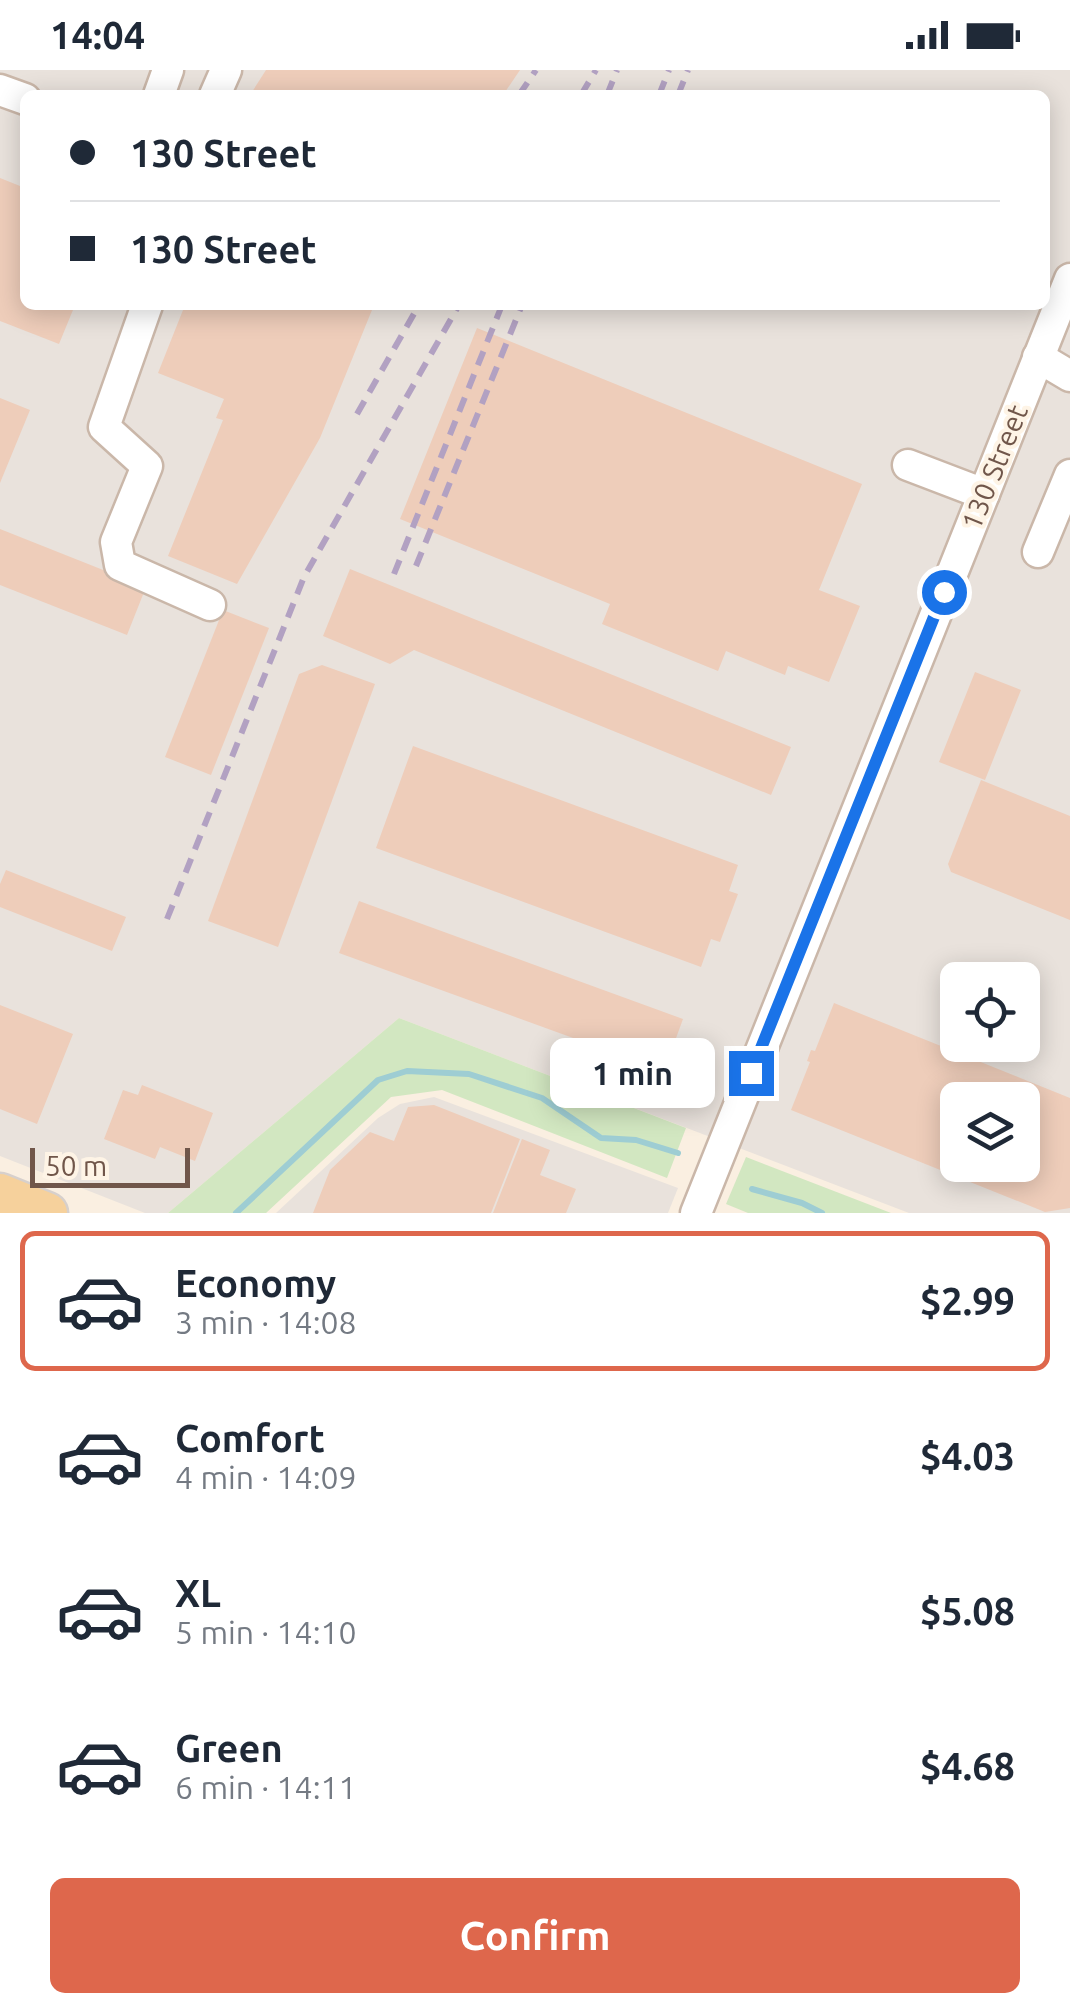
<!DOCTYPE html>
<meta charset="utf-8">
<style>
body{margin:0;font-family:Ubuntu,sans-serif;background:#f2f2f3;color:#1f2937;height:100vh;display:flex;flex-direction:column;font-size:38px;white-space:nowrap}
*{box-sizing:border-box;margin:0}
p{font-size:32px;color:#747a83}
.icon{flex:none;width:55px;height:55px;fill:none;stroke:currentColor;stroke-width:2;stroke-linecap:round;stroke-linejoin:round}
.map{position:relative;height:1143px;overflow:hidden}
.details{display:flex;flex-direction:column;background:#fff;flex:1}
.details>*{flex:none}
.hud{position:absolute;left:20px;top:20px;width:1030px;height:220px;border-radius:15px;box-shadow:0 5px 25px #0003;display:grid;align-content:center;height:220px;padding:0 50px;background:#fff}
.fabs{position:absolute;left:940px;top:892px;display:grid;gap:20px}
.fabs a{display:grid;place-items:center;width:100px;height:100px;border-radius:15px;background:#fff;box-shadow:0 5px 25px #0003;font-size:50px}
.scale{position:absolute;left:30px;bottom:25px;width:160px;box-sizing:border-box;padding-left:10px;border:5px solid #70564a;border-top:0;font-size:28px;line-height:35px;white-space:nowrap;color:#70564a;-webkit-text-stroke:8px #fef4e6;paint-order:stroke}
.end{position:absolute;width:45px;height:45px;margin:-22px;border:12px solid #1a73e8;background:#fff;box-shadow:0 0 0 5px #fff}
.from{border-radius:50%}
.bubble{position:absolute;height:70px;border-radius:15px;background:#fff;box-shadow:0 5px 25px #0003;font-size:32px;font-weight:700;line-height:70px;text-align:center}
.hud b{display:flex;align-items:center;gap:35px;height:95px;font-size:38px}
.hud b+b{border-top:2px solid #e0e1e3}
.hud i{width:25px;height:25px;background:#1f2937}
ul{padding:18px 0 0;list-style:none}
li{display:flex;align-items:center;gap:30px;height:140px;margin:0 20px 15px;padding:0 30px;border:5px solid transparent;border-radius:15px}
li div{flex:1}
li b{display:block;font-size:38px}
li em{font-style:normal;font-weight:700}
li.on{border-color:#de674c}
li>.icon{width:90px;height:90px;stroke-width:1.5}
.cta{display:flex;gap:20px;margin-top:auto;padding:20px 50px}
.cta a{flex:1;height:115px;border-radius:15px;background:#de674c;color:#fff;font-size:40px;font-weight:700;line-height:115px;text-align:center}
.status{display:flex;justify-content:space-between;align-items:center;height:70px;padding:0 50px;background:#fff;direction:ltr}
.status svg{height:28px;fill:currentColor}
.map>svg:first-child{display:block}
</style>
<div class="status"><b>14:04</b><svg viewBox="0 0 49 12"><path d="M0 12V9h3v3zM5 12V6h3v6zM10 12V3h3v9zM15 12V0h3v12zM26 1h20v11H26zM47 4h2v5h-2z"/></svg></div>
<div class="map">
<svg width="1070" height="1143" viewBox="0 0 1070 1143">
<rect width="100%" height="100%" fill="#faefe1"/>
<!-- industrial -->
<g fill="#e9e2dc" fill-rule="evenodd">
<path d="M0 0H1070V1143H909L399 948 168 1143H145L0 1086ZM25 25H1045V235H25ZM958 910H1022V975H958ZM958 1030H1022V1095H958Z"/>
<polygon points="434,1027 678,1118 668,1143 276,1143 378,1048 400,1034"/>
</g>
<!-- green -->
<g fill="#d2e7c1">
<polygon points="399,948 686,1058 667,1108 442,1020 391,1027 266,1143 168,1143"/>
<polygon points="746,1087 891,1143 748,1143 726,1134"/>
</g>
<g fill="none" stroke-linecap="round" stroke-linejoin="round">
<!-- stream -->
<g stroke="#9ecdd3" stroke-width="6">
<polyline points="752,1119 802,1133 822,1143"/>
<polyline points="236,1143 378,1010 407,1001 469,1004 542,1028 601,1068 636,1070 678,1083"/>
</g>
</g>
<!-- building -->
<g fill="#eecdba" fill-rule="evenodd">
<polygon points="266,0 520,0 503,25 250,25"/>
<polygon points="0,108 25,118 25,235 75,235 59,274 0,251"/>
<polygon points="185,235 374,235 320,368 237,514 168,486 223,350 216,348 224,329 158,303"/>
<polygon points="477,258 862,414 819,520 860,536 829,612 788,596 785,605 726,581 718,601 602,554 610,534 400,449"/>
<polygon points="0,328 30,340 0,413"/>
<polygon points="0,459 146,517 127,565 0,515"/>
<polygon points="350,499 791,677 771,725 414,580 390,594 323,566"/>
<polygon points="223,540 269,558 211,705 165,687"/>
<polygon points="322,595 375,614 278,877 208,851 299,604"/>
<polygon points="975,602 1021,620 985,710 939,692"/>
<polygon points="413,676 738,795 729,821 738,824 720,872 711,869 701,897 376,778"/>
<polygon points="981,710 1070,746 1070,850 951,802 948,794"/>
<polygon points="6,800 126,847 112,881 0,837 0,814"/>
<polygon points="359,831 683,949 664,1001 339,883"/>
<path d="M834 933 1070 1028V1138L1045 1142 791 1040 810 992 807 991 811 980 815 981ZM958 1030H1022V1095H958Z"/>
<polygon points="0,935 73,964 37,1054 0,1039"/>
<polygon points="142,1015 213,1043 195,1091 160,1077 155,1089 104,1069 123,1020 138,1025"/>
<polygon points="434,1035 520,1069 491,1143 313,1143 330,1100 370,1062 394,1071 408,1037"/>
<polygon points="522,1069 550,1080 540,1105 576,1119 566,1143 493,1143"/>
</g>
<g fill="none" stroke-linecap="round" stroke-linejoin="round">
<defs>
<g id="minor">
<polyline points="0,20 25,29"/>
<polyline points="159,25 168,0"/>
<polyline points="215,25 226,0"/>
<polyline points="147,235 104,357 147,396 116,472 120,495 210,535"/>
<polyline points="1038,287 1070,306"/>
<polyline points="908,395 984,424"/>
<polyline points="1038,482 1070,405"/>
<polyline points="696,1143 1070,209"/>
</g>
<polyline id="major" points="0,1124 47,1143"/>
</defs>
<!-- minor casing -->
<use href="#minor" stroke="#cab7a9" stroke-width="35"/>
<!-- major casing -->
<use href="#major" stroke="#d7d0cc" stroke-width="45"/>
<!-- minor -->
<use href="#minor" stroke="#fff" stroke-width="30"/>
<!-- major -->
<use href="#major" stroke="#f6d19c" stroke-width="40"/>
<!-- rail -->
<g stroke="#b2a1c2" stroke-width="6" stroke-dasharray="15 10" stroke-linecap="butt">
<polyline points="519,25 536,0"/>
<polyline points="581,25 596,0"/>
<polyline points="607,25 617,0"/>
<polyline points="659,25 669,0"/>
<polyline points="678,25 688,0"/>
<polyline points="357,344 419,235"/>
<polyline points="416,496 522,235"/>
<polyline points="394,504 502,235"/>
<polyline points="167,849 304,507 459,235"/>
</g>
</g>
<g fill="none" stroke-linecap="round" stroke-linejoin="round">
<!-- route -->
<polyline stroke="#1a73e8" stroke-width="12" points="751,1003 944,522"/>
</g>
<g text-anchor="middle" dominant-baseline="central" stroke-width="8" stroke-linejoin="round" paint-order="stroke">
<!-- street labels -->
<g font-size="28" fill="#70564a" stroke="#fef4e6">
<text transform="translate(994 397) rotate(-68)">130 Street</text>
</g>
</g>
</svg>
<div class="fabs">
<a><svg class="icon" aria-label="locate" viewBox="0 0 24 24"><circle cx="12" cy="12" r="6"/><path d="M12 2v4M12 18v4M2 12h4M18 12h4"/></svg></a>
<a><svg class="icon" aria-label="layers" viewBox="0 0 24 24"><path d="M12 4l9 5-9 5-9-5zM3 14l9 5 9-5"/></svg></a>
</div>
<div class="scale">50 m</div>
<i class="end from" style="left:944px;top:522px"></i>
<i class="end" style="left:751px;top:1003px"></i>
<div class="bubble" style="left:550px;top:968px;width:165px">1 min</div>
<div class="hud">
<b><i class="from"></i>130 Street</b>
<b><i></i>130 Street</b>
</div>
</div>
<section class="details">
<ul>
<li class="on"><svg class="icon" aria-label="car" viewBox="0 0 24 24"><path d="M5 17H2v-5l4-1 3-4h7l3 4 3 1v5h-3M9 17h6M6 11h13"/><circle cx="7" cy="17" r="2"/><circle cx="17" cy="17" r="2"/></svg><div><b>Economy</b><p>3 min · 14:08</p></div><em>$2.99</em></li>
<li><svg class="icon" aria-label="car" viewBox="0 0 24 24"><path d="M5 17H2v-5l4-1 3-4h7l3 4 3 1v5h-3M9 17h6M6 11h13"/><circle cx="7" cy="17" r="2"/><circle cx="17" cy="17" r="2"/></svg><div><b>Comfort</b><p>4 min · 14:09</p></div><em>$4.03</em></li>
<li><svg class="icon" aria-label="car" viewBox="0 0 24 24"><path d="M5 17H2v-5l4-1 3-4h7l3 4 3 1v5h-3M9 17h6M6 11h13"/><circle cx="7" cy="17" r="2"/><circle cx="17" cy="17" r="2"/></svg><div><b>XL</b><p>5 min · 14:10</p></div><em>$5.08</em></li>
<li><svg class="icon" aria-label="car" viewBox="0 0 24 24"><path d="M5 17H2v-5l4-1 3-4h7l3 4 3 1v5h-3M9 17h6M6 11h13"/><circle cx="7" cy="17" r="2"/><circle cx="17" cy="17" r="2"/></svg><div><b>Green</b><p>6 min · 14:11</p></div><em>$4.68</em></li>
</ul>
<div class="cta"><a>Confirm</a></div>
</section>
